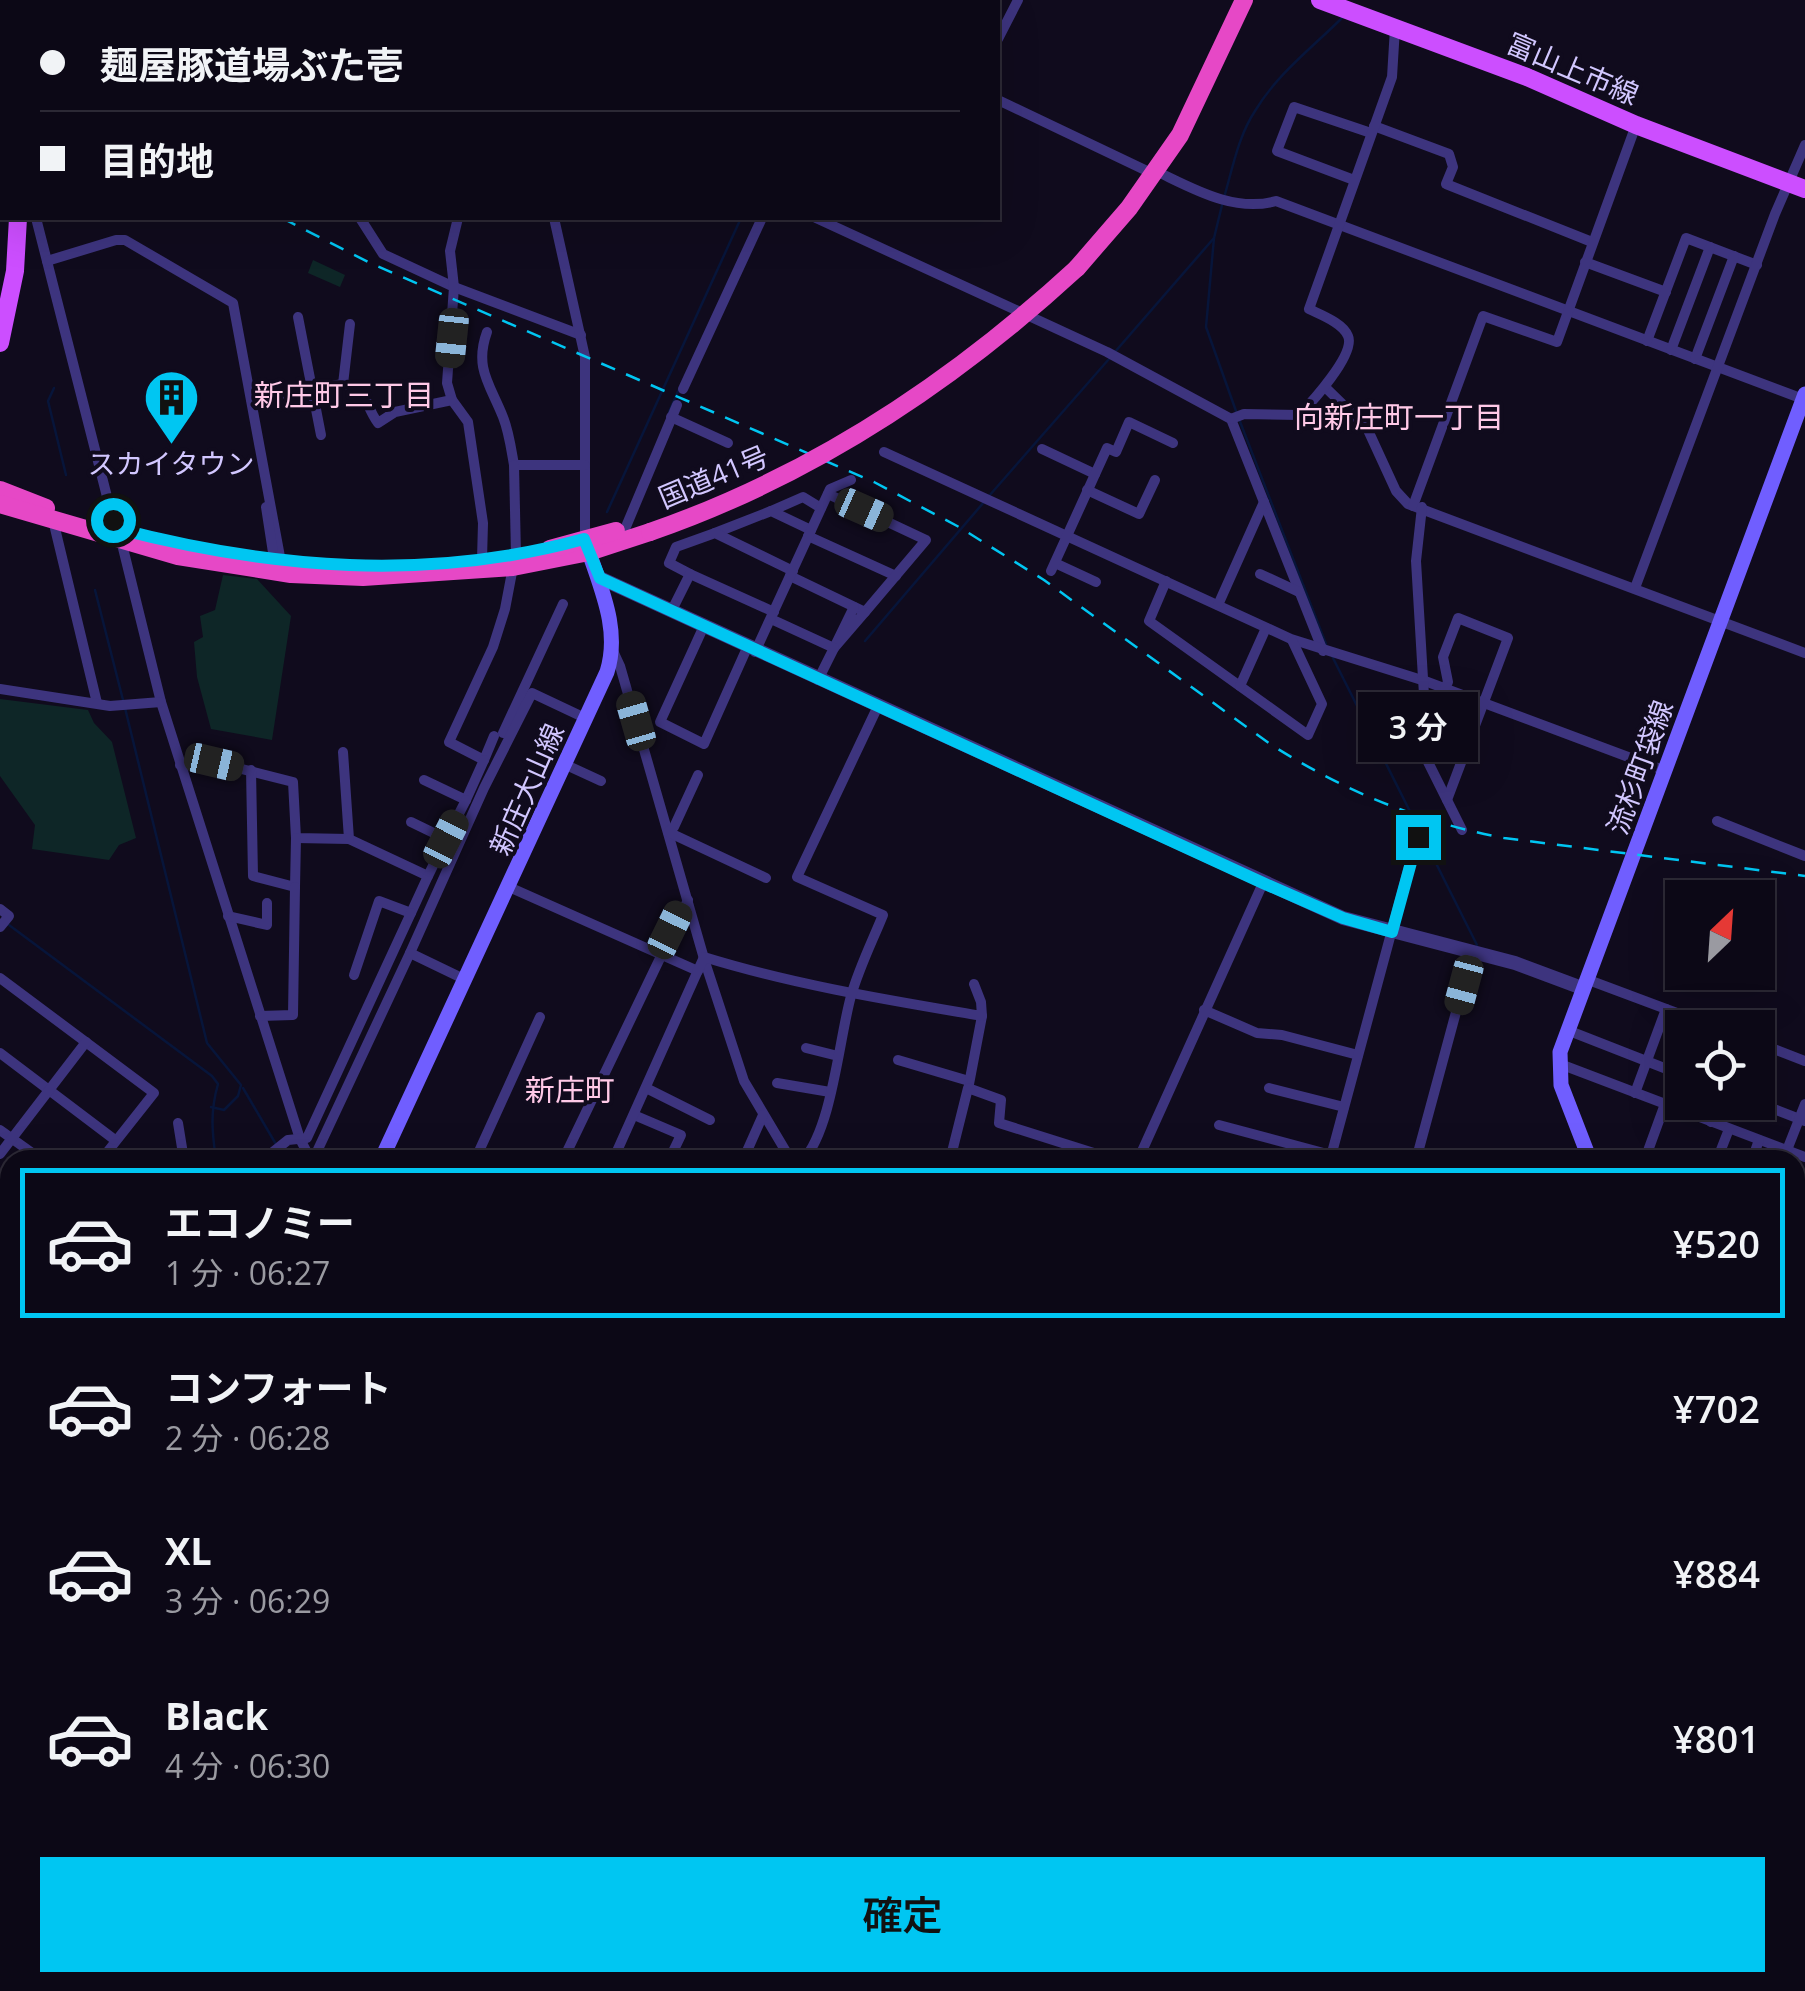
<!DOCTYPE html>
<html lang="ja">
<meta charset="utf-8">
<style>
body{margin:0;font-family:"Open Sans","Noto Sans JP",sans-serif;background:#15111f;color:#f1f3f6;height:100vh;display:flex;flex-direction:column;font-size:38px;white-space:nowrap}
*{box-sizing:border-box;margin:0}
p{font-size:32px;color:#9a9aa1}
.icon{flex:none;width:55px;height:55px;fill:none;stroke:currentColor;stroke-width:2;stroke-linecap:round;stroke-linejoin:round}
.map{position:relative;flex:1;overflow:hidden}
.drawer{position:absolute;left:0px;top:1150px;width:1805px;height:842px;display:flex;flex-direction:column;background:#0c0816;border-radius:30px 30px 0 0;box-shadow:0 10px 40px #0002,0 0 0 2px #2c2935}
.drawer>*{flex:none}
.banner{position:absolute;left:0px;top:0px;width:1000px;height:220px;box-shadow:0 10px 40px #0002,0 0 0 2px #2c2935;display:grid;align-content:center;height:220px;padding:0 40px;background:#0c0816}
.needle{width:65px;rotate:25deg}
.controls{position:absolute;left:1665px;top:880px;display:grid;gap:20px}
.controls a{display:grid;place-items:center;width:110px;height:110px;border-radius:0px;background:#0c0816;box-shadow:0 10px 40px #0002,0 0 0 2px #2c2935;font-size:50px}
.end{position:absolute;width:45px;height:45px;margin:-22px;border:12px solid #00c6f2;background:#111;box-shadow:0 0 0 5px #111}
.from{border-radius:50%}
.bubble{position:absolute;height:70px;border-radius:0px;background:#0c0816;box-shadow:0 10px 40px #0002,0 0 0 2px #2c2935;font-size:32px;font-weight:600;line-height:70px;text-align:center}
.car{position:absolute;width:30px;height:60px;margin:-30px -15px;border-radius:12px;box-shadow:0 0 8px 2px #0007;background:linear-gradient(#222 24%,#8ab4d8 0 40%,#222 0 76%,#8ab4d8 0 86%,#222 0)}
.banner b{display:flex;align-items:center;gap:35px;height:95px;font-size:38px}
.banner b+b{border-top:2px solid #2c2935}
.banner i{width:25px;height:25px;background:#f1f3f6}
ul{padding:18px 0 0;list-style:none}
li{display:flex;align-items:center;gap:30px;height:150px;margin:0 20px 15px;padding:0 20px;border:5px solid transparent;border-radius:0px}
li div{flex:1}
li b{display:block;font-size:38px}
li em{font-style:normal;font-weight:600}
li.selected{border-color:#00c6f2}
li>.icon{width:90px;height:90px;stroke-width:1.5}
.cta{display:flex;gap:20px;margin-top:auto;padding:20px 40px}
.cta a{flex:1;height:115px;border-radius:0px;background:#00c6f2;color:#111;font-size:40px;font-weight:600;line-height:115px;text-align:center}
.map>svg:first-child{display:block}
</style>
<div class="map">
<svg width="1805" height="1991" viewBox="0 0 1805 1991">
<rect width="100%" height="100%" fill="#100b1d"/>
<!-- green -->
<g fill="#0e2627">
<polygon points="313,260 345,275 340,287 308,273"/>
<polygon points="223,575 257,579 291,616 272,740 211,729 197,677 194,642 203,637 200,616 215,610"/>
<polygon points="0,699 88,710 94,723 112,742 136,838 119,845 109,860 32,849 35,825 0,776"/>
</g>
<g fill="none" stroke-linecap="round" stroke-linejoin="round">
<!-- stream -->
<g stroke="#07153a" stroke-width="2.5">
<polyline points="839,2 840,0"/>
<polyline points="0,107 2,117"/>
<path d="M1225 194C1233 166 1239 135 1255 111 1277 74 1313 47 1343 17"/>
<polyline points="1223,201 1214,238 1206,327 1236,411"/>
<polyline points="1114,353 1214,238"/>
<polyline points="54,388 48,401 66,475"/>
<polyline points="669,412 680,387"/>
<polyline points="1239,419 1326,644"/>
<polyline points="989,496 1109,359"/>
<polyline points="607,512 741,218"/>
<polyline points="95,590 123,700"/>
<polyline points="865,641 984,502"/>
<polyline points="1332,656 1477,945"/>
<polyline points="125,708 207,1043 241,1085 238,1096 224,1110 211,1107"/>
<path d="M9 925 212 1076 218 1084C210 1112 212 1132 216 1160"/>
<polyline points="243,1088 277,1146"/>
<polyline points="1795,1343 1805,1331"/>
<polyline points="108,1991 110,1982"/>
<polyline points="156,1991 157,1982"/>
<polyline points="934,1991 938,1982"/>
<polyline points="1072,1991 1073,1982"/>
<polyline points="1364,1991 1390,1982"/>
</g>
<!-- minor -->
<g stroke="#3d347e" stroke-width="10">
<polyline points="514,0 516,2"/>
<polyline points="742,0 745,2"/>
<polyline points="974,0 986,2"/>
<polyline points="37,2 37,0"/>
<polyline points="229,2 235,0"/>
<polyline points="724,2 726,0"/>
<polyline points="776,2 779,0"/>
<polyline points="860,2 861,0"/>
<polyline points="998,39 1018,0"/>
<polyline points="0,61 2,61"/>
<polyline points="998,100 1145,170"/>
<polyline points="1374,126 1449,154 1453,167 1446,184 1592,242"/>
<path d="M1156 171C1192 188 1234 213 1276 201L1803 399"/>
<polyline points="1354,180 1277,151 1294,107 1371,133"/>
<polyline points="36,218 115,528"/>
<polyline points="360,218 383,254 454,287 581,335"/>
<polyline points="458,218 450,251 454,287 447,383 452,400 468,422 483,523 482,559"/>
<polyline points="554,218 585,357 585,539"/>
<polyline points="816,218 1107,352 1231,419 1323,651"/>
<polyline points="47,261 116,240 125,240 233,303 283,573"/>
<polyline points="1585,262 1666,292"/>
<polyline points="298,317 321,435"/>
<path d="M487 332C474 368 490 384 503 417 509 432 511 448 514 465H585"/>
<polyline points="1647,341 1686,238 1757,265"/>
<polyline points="1671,350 1710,247"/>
<polyline points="1695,359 1734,256"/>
<polyline points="343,384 350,324"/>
<polyline points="1326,388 1367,428 1396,491 1408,504 1805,653"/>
<polyline points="683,389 762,218"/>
<path d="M251 399 343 384C369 387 363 403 378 423L395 412 452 400"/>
<polyline points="671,417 728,443"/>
<path d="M1231 419 1244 414 1299 415C1311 403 1356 354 1348 336 1343 323 1321 315 1309 309L1392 77 1395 28"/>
<polyline points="1042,449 1095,474"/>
<polyline points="884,452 1291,639 1425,681 1663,770"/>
<polyline points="514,465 516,555"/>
<polyline points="1087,490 1139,514 1155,480"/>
<polyline points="1413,506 1483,316 1557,342 1636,125"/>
<polyline points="266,507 276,572"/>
<polyline points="1422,507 1416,561 1428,762 1462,830"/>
<polyline points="771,511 803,497 821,508"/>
<polyline points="53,520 97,703"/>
<polyline points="625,529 677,405"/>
<polyline points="715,533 771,511 811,530"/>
<polyline points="808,536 896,576"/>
<polyline points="121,540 161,702 300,1139 311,1160"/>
<polyline points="1055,563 1096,582"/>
<polyline points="1051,571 1107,448 1116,452 1129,422 1173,443"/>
<polyline points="690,574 669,563 676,547 715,533 793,571"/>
<polyline points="1260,574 1299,592"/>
<polyline points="790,576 865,612 926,540 828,494"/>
<polyline points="1166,581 1149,621 1308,735 1322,704 1292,640"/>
<polyline points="1635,588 1775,214 1805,145"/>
<polyline points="1218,605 1264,502"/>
<polyline points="854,607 834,648 865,612"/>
<polyline points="671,612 690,574 774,612"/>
<polyline points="771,619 834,648 818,680"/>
<polyline points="703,628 660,722 704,744 747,648"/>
<polyline points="755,652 830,489 851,480"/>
<polyline points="614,653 620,666 705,962 744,1081 791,1160"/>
<polyline points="1240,686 1266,628"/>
<polyline points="1445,688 1448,682 1443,657 1458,618 1508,638 1447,800"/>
<polyline points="0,689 110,706 161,702"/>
<polyline points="503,733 563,604"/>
<polyline points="494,736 484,760 449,742 493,647 505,609 513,567"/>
<polyline points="343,752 349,839 428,876 446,839"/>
<polyline points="564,764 601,781"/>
<polyline points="180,765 214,762 293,782 296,838 349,839"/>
<polyline points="251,770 253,876 295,887 296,838"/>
<polyline points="698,775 674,827 668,832 766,878"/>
<polyline points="424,780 466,800 484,760"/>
<polyline points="1717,821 1805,856"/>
<polyline points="411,822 446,839 466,800"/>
<polyline points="509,887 698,971"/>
<polyline points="0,909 9,916 0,927"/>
<polyline points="228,916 267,925 267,903"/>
<polyline points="410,953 484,788 532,693 585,718"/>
<polyline points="354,975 379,901 411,913 428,876"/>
<polyline points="0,978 154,1093 101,1160"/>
<polyline points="1586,979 1717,1028"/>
<polyline points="1204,1010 1257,1033 1282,1035 1358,1055"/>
<polyline points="260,1016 293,1015 295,887"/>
<polyline points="1567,1030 1682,1075"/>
<polyline points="1758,1043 1805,1061"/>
<polyline points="806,1048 838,1056"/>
<polyline points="0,1053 115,1140"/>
<polyline points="898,1060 969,1081"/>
<polyline points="1560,1064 1805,1157"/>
<polyline points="777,1083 830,1092"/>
<polyline points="969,1084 982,1016"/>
<polyline points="646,1088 710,1120"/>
<polyline points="1269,1088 1344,1107"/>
<polyline points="1635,1093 1666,1009"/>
<polyline points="1756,1102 1805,1121"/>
<polyline points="634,1115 681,1135 669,1160"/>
<polyline points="1711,1122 1718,1102"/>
<polyline points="178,1123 184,1160"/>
<polyline points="1219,1125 1331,1155"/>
<polyline points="0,1130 42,1160"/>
<polyline points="1787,1150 1805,1104"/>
<polyline points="0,1154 86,1042"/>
<polyline points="1418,1155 1439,1160"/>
<polyline points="271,1160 268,1156 288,1140 307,1138 411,913"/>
<polyline points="313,1160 410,953 466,980"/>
<polyline points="475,1160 540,1017"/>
<polyline points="563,1160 688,900"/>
<path d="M613 1160 704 957C795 985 888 1000 982 1016L981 1002 974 984"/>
<polyline points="743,1160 763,1115"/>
<path d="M803 1160C832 1129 839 1039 851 996 859 968 872 942 883 915L797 877 878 706"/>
<polyline points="950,1160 968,1088 1001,1100 999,1123 1116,1160"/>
<polyline points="1138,1160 1263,883"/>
<polyline points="1330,1160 1417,837"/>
<polyline points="1416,1160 1472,953"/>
<polyline points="1647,1160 1645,1159 1665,1104"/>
<polyline points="1717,1160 1729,1129"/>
<polyline points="1752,1160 1759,1140"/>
<polyline points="0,1199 10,1206"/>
<polyline points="1795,1228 1805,1202"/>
<polyline points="0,1275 10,1283"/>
<polyline points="1795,1355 1805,1343"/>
<polyline points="0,1376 10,1363"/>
<polyline points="0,1426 10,1434"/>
<polyline points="1795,1480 1805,1481"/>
<polyline points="0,1547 10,1548"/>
<polyline points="1795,1587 1805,1526"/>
<polyline points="1795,1641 1805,1635"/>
<polyline points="0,1665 10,1588"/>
<polyline points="1795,1697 1805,1699"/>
<polyline points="372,1982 373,1991"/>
<polyline points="488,1982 489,1991"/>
<polyline points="577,1982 577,1991"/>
<polyline points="646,1982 647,1991"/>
<polyline points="742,1982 743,1991"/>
<polyline points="873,1982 873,1991"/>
<polyline points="1096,1982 1097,1991"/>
<polyline points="1152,1982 1153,1991"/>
<polyline points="1210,1982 1226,1991"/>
<polyline points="1315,1982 1320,1991"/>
<polyline points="4,1991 10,1960"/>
<polyline points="65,1991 67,1982"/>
<polyline points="144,1991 146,1982"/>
<polyline points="162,1991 164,1982"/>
<polyline points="426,1991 428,1982"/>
<polyline points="790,1991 792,1982"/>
<polyline points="965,1991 968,1982"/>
<polyline points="1050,1991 1051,1982"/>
<polyline points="1326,1991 1337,1982"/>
<polyline points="1502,1991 1517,1982"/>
<polyline points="1644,1991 1645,1982"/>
</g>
<!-- tertiary -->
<g stroke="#3d347e" stroke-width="14">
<polyline points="600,578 1343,918 1515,963 1582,988"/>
<polyline points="0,1876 10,1881"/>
<polyline points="268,1982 304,1991"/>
</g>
<!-- secondary -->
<g stroke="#705eff" stroke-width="15">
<polyline points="551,0 551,2"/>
<polyline points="0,200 2,200"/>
<path d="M381 1160 607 672C621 628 599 585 586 543"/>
<polyline points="1590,1160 1561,1085 1560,1052 1805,394"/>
<polyline points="242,1991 244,1982"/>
<polyline points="1749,1991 1751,1982"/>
</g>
<!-- primary -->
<g stroke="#cc4eff" stroke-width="18">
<polyline points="1320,0 1527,77 1636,125 1805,189"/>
<polyline points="15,2 15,0"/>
<polyline points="0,343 15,271 18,218"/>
</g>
<!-- trunk -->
<g stroke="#e648c6" stroke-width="18">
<polyline points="1077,268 1129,208 1180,135 1244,0"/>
<polyline points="0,490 46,508"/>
<polyline points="0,504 178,556 291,574 363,577 513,567 589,552 650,532"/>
<polyline points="550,549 616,531"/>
</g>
<!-- rail -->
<g stroke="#00c6f2" stroke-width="2.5" stroke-dasharray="15 12" stroke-linecap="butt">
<polyline points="0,14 2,14"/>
<path d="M282 218 370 263 874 482 959 527 1044 580 1270 744C1344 791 1419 822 1504 838L1805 876"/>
</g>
<!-- trunk-bridge -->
<path stroke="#e648c6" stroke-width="18" d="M650 532C812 476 951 384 1077 268"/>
</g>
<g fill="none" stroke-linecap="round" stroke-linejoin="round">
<!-- route -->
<path stroke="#00c6f2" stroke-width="12" d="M113 520 115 528C272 569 427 582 584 539L600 578 1263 883 1343 918 1392 932 1418 837"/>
</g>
<!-- icons -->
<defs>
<symbol id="building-pin" viewBox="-11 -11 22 30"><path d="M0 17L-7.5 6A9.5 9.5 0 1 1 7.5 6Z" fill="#00c6f2" stroke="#100b1d"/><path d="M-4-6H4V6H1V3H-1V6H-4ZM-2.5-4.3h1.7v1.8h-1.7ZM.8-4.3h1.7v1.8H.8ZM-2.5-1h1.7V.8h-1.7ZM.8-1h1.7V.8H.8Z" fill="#111"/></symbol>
</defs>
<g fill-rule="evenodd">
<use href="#building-pin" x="140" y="366" width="63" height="86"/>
</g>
<g text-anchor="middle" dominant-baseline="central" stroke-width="8" stroke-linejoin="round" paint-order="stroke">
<!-- street labels -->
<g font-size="28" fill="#d2c7ff" stroke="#100b1d">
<text transform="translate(1573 68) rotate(23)">富山上市線</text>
<text transform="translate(713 476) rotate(-23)">国道41号</text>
<text transform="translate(1639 767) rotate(-70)">流杉町袋線</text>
<text transform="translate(526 789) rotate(-66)">新庄大山線</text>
</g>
<!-- poi labels -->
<g font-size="28" fill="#d2c7ff" stroke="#100b1d">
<text x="171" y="463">スカイタウン</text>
</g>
<!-- neighbourhood labels -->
<g font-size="30" fill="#ffc9e7" stroke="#100b1d">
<text x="344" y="394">新庄町三丁目</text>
<text x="1399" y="416">向新庄町一丁目</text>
<text x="570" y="1089">新庄町</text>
</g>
</g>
</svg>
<div class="controls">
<a><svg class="needle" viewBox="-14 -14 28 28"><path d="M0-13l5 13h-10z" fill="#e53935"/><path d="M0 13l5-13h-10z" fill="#9a9aa1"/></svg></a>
<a><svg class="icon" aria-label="locate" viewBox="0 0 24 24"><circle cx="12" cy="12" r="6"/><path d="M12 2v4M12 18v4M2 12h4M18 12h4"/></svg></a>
</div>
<i class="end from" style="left:113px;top:520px"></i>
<i class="end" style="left:1418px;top:837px"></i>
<div class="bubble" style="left:1358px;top:692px;width:120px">3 分</div>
<i class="car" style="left:452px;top:338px;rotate:186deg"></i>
<i class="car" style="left:864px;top:510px;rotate:114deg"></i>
<i class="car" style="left:636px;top:721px;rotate:344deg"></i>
<i class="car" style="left:214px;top:762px;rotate:103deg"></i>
<i class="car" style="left:446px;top:839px;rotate:27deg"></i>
<i class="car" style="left:670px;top:930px;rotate:26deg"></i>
<i class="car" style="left:1464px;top:985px;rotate:195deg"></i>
<div class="banner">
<b><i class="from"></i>麺屋豚道場ぶた壱</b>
<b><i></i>目的地</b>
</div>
<section class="drawer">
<ul>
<li class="selected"><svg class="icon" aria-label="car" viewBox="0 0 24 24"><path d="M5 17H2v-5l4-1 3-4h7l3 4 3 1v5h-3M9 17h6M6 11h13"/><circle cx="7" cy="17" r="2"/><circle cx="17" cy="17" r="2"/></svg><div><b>エコノミー</b><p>1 分 · 06:27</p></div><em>¥520</em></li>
<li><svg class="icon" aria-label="car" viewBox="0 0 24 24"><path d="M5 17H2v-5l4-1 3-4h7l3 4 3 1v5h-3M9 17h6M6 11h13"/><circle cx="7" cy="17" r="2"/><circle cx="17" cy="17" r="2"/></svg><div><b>コンフォート</b><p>2 分 · 06:28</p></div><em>¥702</em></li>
<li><svg class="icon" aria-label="car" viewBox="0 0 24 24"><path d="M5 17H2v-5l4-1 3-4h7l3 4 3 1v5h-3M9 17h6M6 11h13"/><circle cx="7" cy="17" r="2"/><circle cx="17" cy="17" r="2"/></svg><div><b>XL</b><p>3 分 · 06:29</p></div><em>¥884</em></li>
<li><svg class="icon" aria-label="car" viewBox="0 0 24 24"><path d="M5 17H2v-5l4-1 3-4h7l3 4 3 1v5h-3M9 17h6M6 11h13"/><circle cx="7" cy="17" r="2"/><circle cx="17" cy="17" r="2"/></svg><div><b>Black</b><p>4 分 · 06:30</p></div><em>¥801</em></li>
</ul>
<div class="cta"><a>確定</a></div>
</section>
</div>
